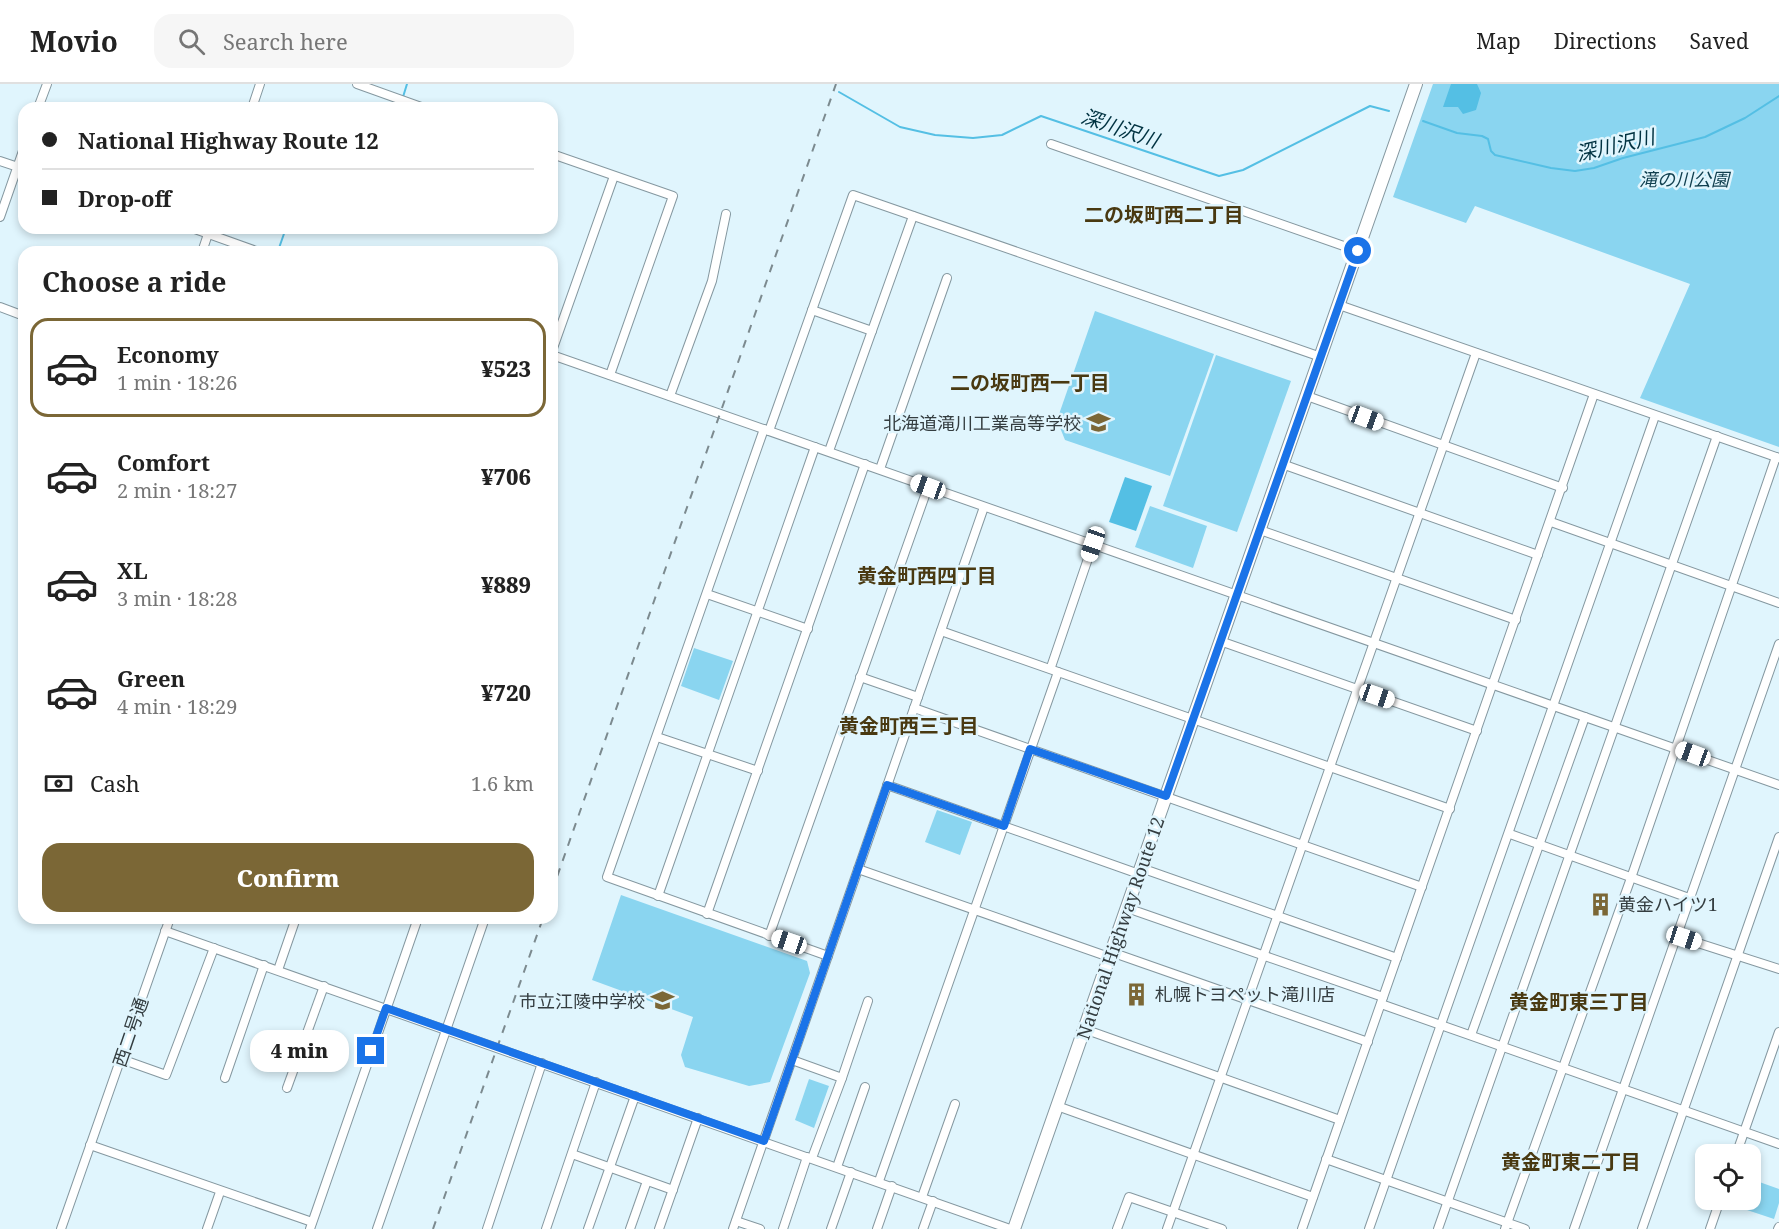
<!DOCTYPE html>
<meta charset="utf-8">
<style>
body{margin:0;font-family:"Noto Serif","Noto Sans JP",serif;background:#f6f6f6;color:#222;height:100vh;display:flex;flex-direction:column;font-size:22px;white-space:nowrap}
*{box-sizing:border-box;margin:0}
p{font-size:20px;color:#767676}
.icon{flex:none;width:33px;height:33px;fill:none;stroke:currentColor;stroke-width:2;stroke-linecap:round;stroke-linejoin:round}
.map{position:relative;flex:1;overflow:hidden}
.sheet{position:absolute;left:18px;top:162px;width:540px;height:678px;display:flex;flex-direction:column;background:#fff;border-radius:18px;box-shadow:0 3px 9px #0003}
.sheet>*{flex:none}
.banner{position:absolute;left:18px;top:18px;width:540px;height:132px;border-radius:18px;box-shadow:0 3px 9px #0003;display:grid;align-content:center;height:132px;padding:0 24px;background:#fff}
.fabs{position:absolute;left:1695px;top:1060px;display:grid;gap:12px}
.fabs a{display:grid;place-items:center;width:66px;height:66px;border-radius:12px;background:#fff;box-shadow:0 3px 9px #0003;font-size:30px}
.end{position:absolute;width:27px;height:27px;margin:-14px;border:8px solid #1a73e8;background:#fff;box-shadow:0 0 0 3px #fff}
.from{border-radius:50%}
.bubble{position:absolute;height:42px;border-radius:18px;background:#fff;box-shadow:0 3px 9px #0003;font-size:20px;font-weight:800;line-height:42px;text-align:center}
.car{position:absolute;width:18px;height:36px;margin:-18px -9px;border-radius:8px;box-shadow:0 0 4px 2px #0007;background:linear-gradient(#fff 24%,#345 0 40%,#fff 0 76%,#345 0 86%,#fff 0)}
.banner b{display:flex;align-items:center;gap:21px;height:57px;font-size:22px}
.banner b+b{border-top:2px solid #e0e0e0}
.banner i{width:15px;height:15px;background:#222}
ul{padding:0;list-style:none}
li{display:flex;align-items:center;gap:18px;height:99px;margin:0 12px 9px;padding:0 12px;border:3px solid transparent;border-radius:18px}
li div{flex:1}
li b{display:block;font-size:22px}
li em{font-style:normal;font-weight:800}
li.selected{border-color:#7b6736}
li>.icon{width:54px;height:54px;stroke-width:1.5}
h2{padding:0 24px;font-size:27px;line-height:72px}
.pay{display:flex;align-items:center;gap:15px;height:66px;padding:0 24px;font-size:22px}
.pay p{margin-inline-start:auto}
.primary-button{display:flex;gap:12px;margin-top:auto;padding:12px 24px}
.primary-button a{flex:1;height:69px;border-radius:18px;background:#7b6736;color:#fff;font-size:24px;font-weight:800;line-height:69px;text-align:center}
header{display:flex;align-items:center;gap:36px;box-sizing:border-box;height:84px;padding:0 30px;background:#fff;border-bottom:2px solid #e0e0e0}
header strong{font-size:28px}
nav{display:flex;gap:33px;margin-inline-start:auto;font-size:21px}
.search{width:420px;height:54px;background:#f6f6f6;display:flex;align-items:center;gap:15px;box-sizing:border-box;padding:0 21px;border-radius:18px;color:#767676;font-size:22px}
.map>svg:first-child{display:block}
</style>
<header>
<strong>Movio</strong>
<div class="search"><svg class="icon" aria-label="search" viewBox="0 0 24 24"><circle cx="10" cy="10" r="6"/><path d="M15 15l6 6"/></svg>Search here</div>
<nav><a>Map</a><a>Directions</a><a>Saved</a></nav>
</header>
<div class="map">
<svg width="1779" height="1145" viewBox="0 0 1779 1145">
<rect width="100%" height="100%" fill="#e0f5fd"/>
<!-- green -->
<g fill="#8ad5f0">
<polygon points="1433,0 1779,0 1779,363 1640,314 1690,200 1475,122 1466,139 1393,113"/>
<polygon points="1095,227 1214,270 1170,392 1065,356 1057,336"/>
<polygon points="1216,271 1291,297 1237,448 1163,422"/>
<polygon points="1150,422 1207,442 1193,484 1135,463"/>
<polygon points="694,564 733,577 719,616 681,602"/>
<polygon points="937,726 972,738 960,771 925,758"/>
<polygon points="621,811 807,877 810,889 770,998 749,1002 685,983 681,971 693,933 592,896"/>
<polygon points="809,995 829,1002 814,1044 795,1036"/>
<polygon points="1751,1095 1779,1105 1779,1119 1774,1135 1726,1119 1727,1116 1750,1116"/>
</g>
<!-- water -->
<g fill="#54bfe4">
<polygon points="1451,0 1477,0 1481,9 1476,26 1463,30 1458,23 1443,23"/>
<polygon points="1125,393 1152,402 1136,447 1109,438"/>
</g>
<g fill="none" stroke-linecap="round" stroke-linejoin="round">
<!-- stream -->
<g stroke="#54bfe4" stroke-width="2">
<polyline points="839,8 900,43 935,51 973,54 1002,51 1041,32 1219,92 1243,86 1370,22 1389,27"/>
<polyline points="403,13 407,0"/>
<polyline points="398,24 399,21"/>
<polyline points="1423,37 1457,49 1482,52 1488,55 1491,67 1495,71 1551,84 1575,87 1594,84 1623,74 1705,53 1745,34 1779,12"/>
<polyline points="279,164 286,144"/>
</g>
<defs>
<g id="minor">
<polyline points="357,0 424,24"/>
<polyline points="38,24 47,0"/>
<polyline points="252,24 260,0"/>
<polyline points="1051,60 1358,167"/>
<polyline points="552,70 673,112 610,291"/>
<polyline points="0,77 24,85"/>
<polyline points="0,133 24,64"/>
<polyline points="192,144 259,168"/>
<polyline points="202,168 210,144"/>
<polyline points="1339,221 1779,374"/>
<polyline points="0,223 24,232"/>
<polyline points="812,226 872,247"/>
<polyline points="552,267 614,92"/>
<polyline points="552,271 1779,701"/>
<polyline points="670,312 712,197 726,130"/>
<polyline points="1307,312 1563,404"/>
<polyline points="764,345 607,793 828,872"/>
<polyline points="769,347 853,111 1321,273"/>
<polyline points="829,367 913,132"/>
<polyline points="1282,380 1538,471"/>
<polyline points="880,385 947,194"/>
<polyline points="1551,438 1779,519"/>
<polyline points="1260,446 1516,536"/>
<polyline points="707,510 808,545"/>
<polyline points="941,547 1450,725"/>
<polyline points="1220,557 1477,647"/>
<polyline points="1051,583 1093,460"/>
<polyline points="860,593 918,613"/>
<polyline points="914,624 1422,803"/>
<polyline points="657,653 758,687"/>
<polyline points="887,701 1139,790"/>
<polyline points="1510,750 1689,814"/>
<polyline points="1141,784 1397,874"/>
<polyline points="858,785 1109,873"/>
<polyline points="658,812 815,363"/>
<polyline points="1127,824 1383,913"/>
<polyline points="707,830 865,380"/>
<polyline points="165,847 1010,1145"/>
<polyline points="769,852 928,403"/>
<polyline points="1676,852 1779,885"/>
<polyline points="1111,868 1368,958"/>
<polyline points="278,886 296,834"/>
<polyline points="1381,920 1779,1060"/>
<polyline points="1084,945 1340,1036"/>
<polyline points="1471,951 1585,633"/>
<polyline points="121,975 166,991 214,864"/>
<polyline points="792,976 842,994 812,1074"/>
<polyline points="225,994 264,881"/>
<polyline points="842,994 868,917"/>
<polyline points="287,1004 324,902"/>
<polyline points="1057,1022 1313,1113"/>
<polyline points="90,1061 312,1138"/>
<polyline points="572,1070 673,1106"/>
<polyline points="1736,1071 1779,948"/>
<polyline points="1326,1075 1525,1145"/>
<polyline points="837,1083 865,1003"/>
<polyline points="879,1097 1058,588"/>
<polyline points="922,1113 955,1020"/>
<polyline points="736,1137 760,1145"/>
<polyline points="61,1145 170,834"/>
<polyline points="207,1145 220,1108"/>
<polyline points="310,1145 418,834"/>
<polyline points="377,1145 485,834"/>
<polyline points="487,1145 542,979"/>
<polyline points="546,1145 596,998"/>
<polyline points="588,1145 635,1012"/>
<polyline points="630,1145 647,1097"/>
<polyline points="659,1145 698,1034"/>
<polyline points="733,1145 984,423"/>
<polyline points="783,1145 807,1073"/>
<polyline points="831,1145 851,1088"/>
<polyline points="877,1145 892,1102"/>
<polyline points="923,1145 933,1117"/>
<polyline points="1117,1145 1129,1113 1222,1145"/>
<polyline points="1167,1145 1476,269"/>
<polyline points="1302,1145 1594,310"/>
<polyline points="1369,1145 1655,332"/>
<polyline points="1438,1145 1717,352"/>
<polyline points="1505,1145 1631,794 1776,373"/>
<polyline points="1574,1145 1779,560"/>
<polyline points="1642,1145 1779,753"/>
<polyline points="1710,1145 1720,1116"/>
<polyline points="1778,1145 1779,1143"/>
</g>
<polyline id="highway" points="1014,1145 1416,0"/>
</defs>
<!-- minor casing -->
<use href="#minor" stroke="#8598a0" stroke-width="10"/>
<!-- highway casing -->
<use href="#highway" stroke="#8598a0" stroke-width="14"/>
<!-- minor -->
<use href="#minor" stroke="#fff" stroke-width="8"/>
<!-- highway -->
<use href="#highway" stroke="#fff" stroke-width="12"/>
<!-- rail -->
<g stroke="#7c8a8f" stroke-width="2" stroke-dasharray="8 8" stroke-linecap="butt">
<polyline points="552,807 836,0"/>
<polyline points="433,1145 543,834"/>
</g>
</g>
<g fill="none" stroke-linecap="round" stroke-linejoin="round">
<!-- route -->
<polyline stroke="#1a73e8" stroke-width="8" points="371,967 386,924 764,1057 887,701 1004,742 1030,665 1166,712 1358,167"/>
</g>
<!-- icons -->
<defs>
<symbol id="school-bare" viewBox="-9 -9 18 18"><path d="M0-5L7-2L0 1L-7-2ZM-4 1L0 2.5L4 1V4Q0 6-4 4Z" fill="#7b6736" stroke="#e0f5fd" stroke-width="2.5" paint-order="stroke"/></symbol>
<symbol id="building-bare" viewBox="-9 -9 18 18"><path d="M-4-6H4V6H1V3H-1V6H-4ZM-2.5-4.3h1.7v1.8h-1.7ZM.8-4.3h1.7v1.8H.8ZM-2.5-1h1.7V.8h-1.7ZM.8-1h1.7V.8H.8Z" fill="#7b6736" stroke="#e0f5fd" stroke-width="2.5" paint-order="stroke"/></symbol>
</defs>
<g fill-rule="evenodd">
<use href="#school-bare" x="1082" y="322" width="33" height="33"/>
<use href="#building-bare" x="1584" y="804" width="33" height="33"/>
<use href="#building-bare" x="1120" y="894" width="33" height="33"/>
<use href="#school-bare" x="646" y="900" width="33" height="33"/>
</g>
<g text-anchor="middle" dominant-baseline="central" stroke-width="5" stroke-linejoin="round" paint-order="stroke">
<!-- park labels -->
<g font-size="18" font-style="italic" fill="#114050" stroke="#e0f5fd">
<text x="1684" y="95">滝の川公園</text>
</g>
<!-- poi labels -->
<g font-size="18" fill="#343d40" stroke="#e0f5fd" text-anchor="end">
<text x="1081" y="339">北海道滝川工業高等学校</text>
<text x="1618" y="820" text-anchor="start">黄金ハイツ1</text>
<text x="1155" y="910" text-anchor="start">札幌トヨペット滝川店</text>
<text x="645" y="917">市立江陵中学校</text>
</g>
<!-- street labels -->
<g font-size="18" fill="#343d40" stroke="#e0f5fd">
<text transform="translate(1120 844) rotate(-71)">National Highway Route 12</text>
<text transform="translate(130 948) rotate(-71)">西二号通</text>
</g>
<!-- water labels -->
<g font-size="20" font-style="italic" fill="#003241" stroke="#e0f5fd">
<text transform="translate(1120 44) rotate(19)">深川沢川</text>
<text transform="translate(1615 61) rotate(-13)">深川沢川</text>
</g>
<!-- neighbourhood labels -->
<g font-size="20" font-weight="bold" fill="#493911" stroke="#e0f5fd">
<text x="1164" y="130">二の坂町西二丁目</text>
<text x="1030" y="298">二の坂町西一丁目</text>
<text x="927" y="491">黄金町西四丁目</text>
<text x="909" y="641">黄金町西三丁目</text>
<text x="1579" y="917">黄金町東三丁目</text>
<text x="1571" y="1077">黄金町東二丁目</text>
</g>
</g>
</svg>
<div class="fabs">
<a><svg class="icon" aria-label="locate" viewBox="0 0 24 24"><circle cx="12" cy="12" r="6"/><path d="M12 2v4M12 18v4M2 12h4M18 12h4"/></svg></a>
</div>
<i class="end from" style="left:1358px;top:167px"></i>
<i class="end" style="left:371px;top:967px"></i>
<div class="bubble" style="left:250px;top:946px;width:99px">4 min</div>
<i class="car" style="left:1366px;top:334px;rotate:110deg"></i>
<i class="car" style="left:928px;top:403px;rotate:290deg"></i>
<i class="car" style="left:1093px;top:460px;rotate:199deg"></i>
<i class="car" style="left:1377px;top:612px;rotate:109deg"></i>
<i class="car" style="left:1693px;top:670px;rotate:290deg"></i>
<i class="car" style="left:1684px;top:854px;rotate:108deg"></i>
<i class="car" style="left:789px;top:858px;rotate:289deg"></i>
<div class="banner">
<b><i class="from"></i>National Highway Route 12</b>
<b><i></i>Drop-off</b>
</div>
<section class="sheet">
<h2>Choose a ride</h2>
<ul>
<li class="selected"><svg class="icon" aria-label="car" viewBox="0 0 24 24"><path d="M5 17H2v-5l4-1 3-4h7l3 4 3 1v5h-3M9 17h6M6 11h13"/><circle cx="7" cy="17" r="2"/><circle cx="17" cy="17" r="2"/></svg><div><b>Economy</b><p>1 min · 18:26</p></div><em>¥523</em></li>
<li><svg class="icon" aria-label="car" viewBox="0 0 24 24"><path d="M5 17H2v-5l4-1 3-4h7l3 4 3 1v5h-3M9 17h6M6 11h13"/><circle cx="7" cy="17" r="2"/><circle cx="17" cy="17" r="2"/></svg><div><b>Comfort</b><p>2 min · 18:27</p></div><em>¥706</em></li>
<li><svg class="icon" aria-label="car" viewBox="0 0 24 24"><path d="M5 17H2v-5l4-1 3-4h7l3 4 3 1v5h-3M9 17h6M6 11h13"/><circle cx="7" cy="17" r="2"/><circle cx="17" cy="17" r="2"/></svg><div><b>XL</b><p>3 min · 18:28</p></div><em>¥889</em></li>
<li><svg class="icon" aria-label="car" viewBox="0 0 24 24"><path d="M5 17H2v-5l4-1 3-4h7l3 4 3 1v5h-3M9 17h6M6 11h13"/><circle cx="7" cy="17" r="2"/><circle cx="17" cy="17" r="2"/></svg><div><b>Green</b><p>4 min · 18:29</p></div><em>¥720</em></li>
</ul>
<div class="pay"><svg class="icon" aria-label="cash" viewBox="0 0 24 24"><path d="M3 7h18v10H3z"/><circle cx="12" cy="12" r="2"/></svg>Cash<p>1.6 km</p></div>
<div class="primary-button"><a>Confirm</a></div>
</section>
</div>
